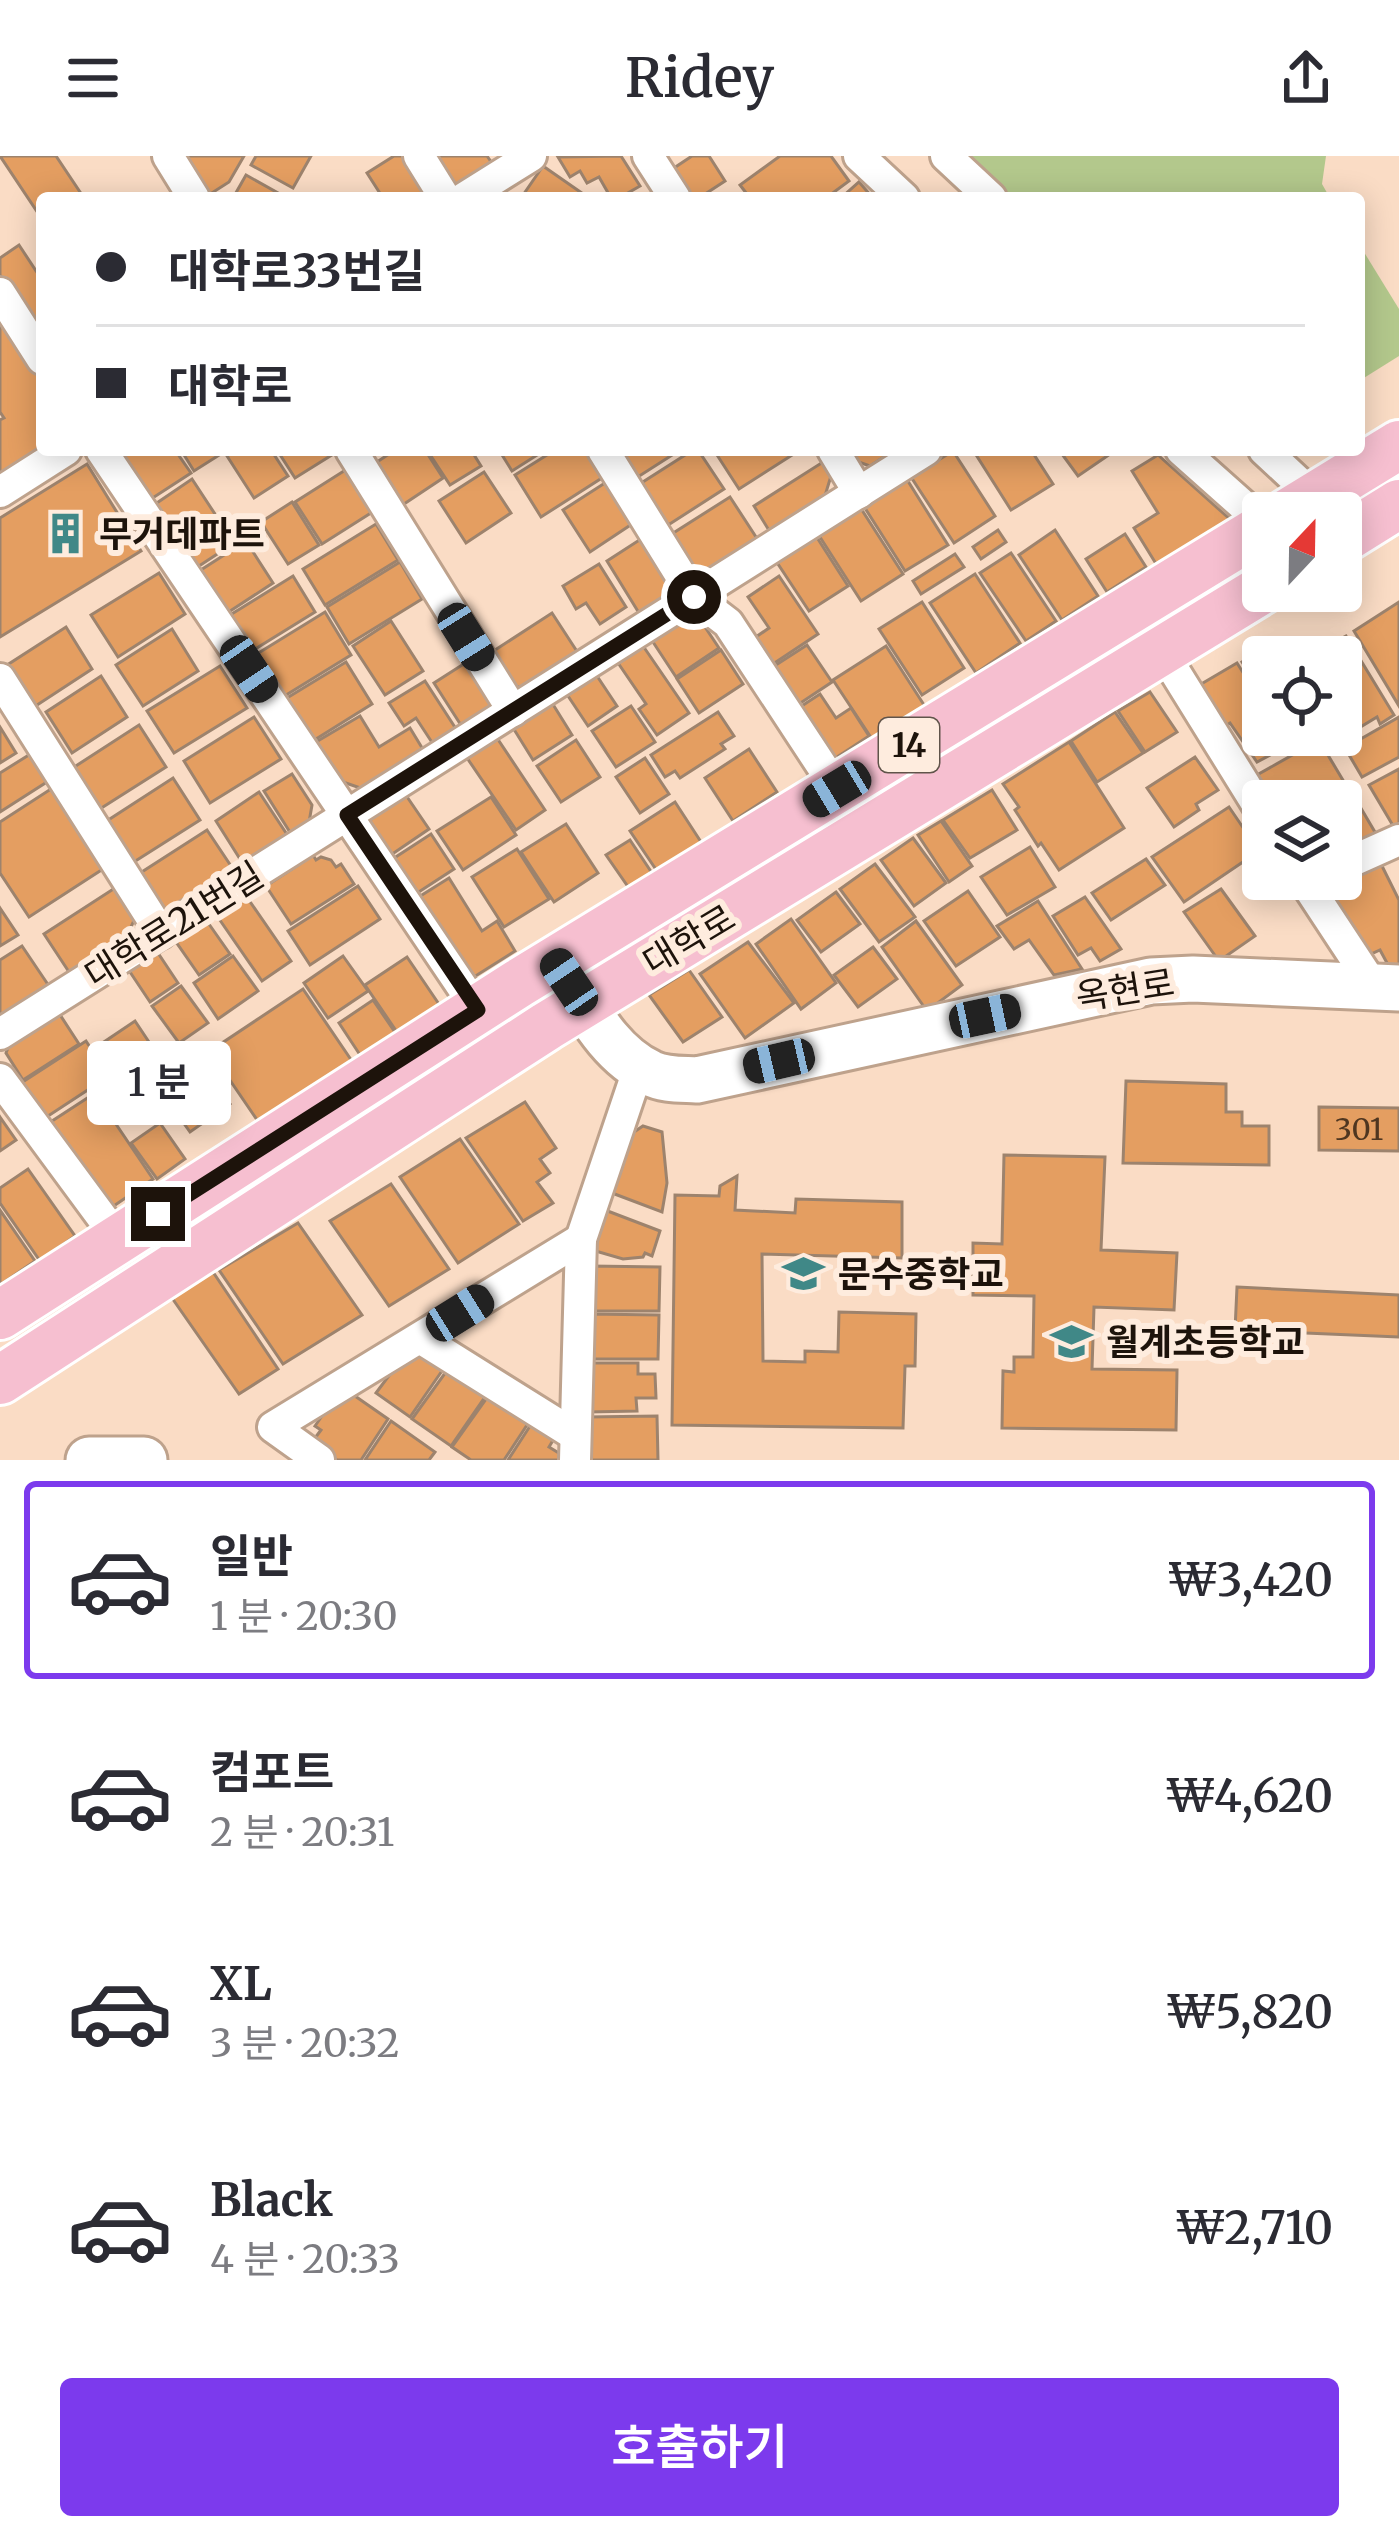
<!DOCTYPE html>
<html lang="ko">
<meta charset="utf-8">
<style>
body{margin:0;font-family:Merriweather,"Noto Sans KR",serif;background:#f7f7f7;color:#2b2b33;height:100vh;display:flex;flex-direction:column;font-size:45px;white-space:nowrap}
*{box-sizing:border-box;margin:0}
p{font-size:39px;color:#7c7c81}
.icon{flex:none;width:66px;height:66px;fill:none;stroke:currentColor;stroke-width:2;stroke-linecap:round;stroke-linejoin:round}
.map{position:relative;height:1304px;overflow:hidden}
.drawer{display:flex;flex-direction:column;background:#fff;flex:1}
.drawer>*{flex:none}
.hud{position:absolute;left:36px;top:36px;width:1329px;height:264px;border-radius:12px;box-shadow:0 6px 30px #0003;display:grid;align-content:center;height:264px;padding:0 60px;background:#fff}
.needle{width:78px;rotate:22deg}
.fabs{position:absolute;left:1242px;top:336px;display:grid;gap:24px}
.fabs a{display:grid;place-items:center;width:120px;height:120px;border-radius:12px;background:#fff;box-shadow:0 6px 30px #0003;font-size:60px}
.end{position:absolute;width:54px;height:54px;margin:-27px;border:15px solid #1d130b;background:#fff;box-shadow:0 0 0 6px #fff}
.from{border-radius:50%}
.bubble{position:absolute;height:84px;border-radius:12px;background:#fff;box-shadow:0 6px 30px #0003;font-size:39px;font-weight:600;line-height:84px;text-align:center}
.car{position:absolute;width:36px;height:72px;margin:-36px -18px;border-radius:15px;box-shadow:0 0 9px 3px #0007;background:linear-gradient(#222 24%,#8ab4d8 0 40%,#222 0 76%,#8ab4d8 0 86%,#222 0)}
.hud b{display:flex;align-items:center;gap:42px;height:114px;font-size:45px}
.hud b+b{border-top:3px solid #e1e1e2}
.hud i{width:30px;height:30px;background:#2b2b33}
ul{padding:21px 0 0;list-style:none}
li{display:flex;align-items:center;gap:36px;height:198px;margin:0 24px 18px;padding:0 36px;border:6px solid transparent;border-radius:12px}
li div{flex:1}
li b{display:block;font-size:45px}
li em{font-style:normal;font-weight:600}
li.on{border-color:#7c3aed}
li>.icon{width:108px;height:108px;stroke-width:1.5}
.button{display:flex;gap:24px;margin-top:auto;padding:24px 60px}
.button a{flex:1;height:138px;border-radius:12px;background:#7c3aed;color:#fff;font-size:48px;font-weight:600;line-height:138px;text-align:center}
header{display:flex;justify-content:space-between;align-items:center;height:156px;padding:0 60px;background:#fff;font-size:54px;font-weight:600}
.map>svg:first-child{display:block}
</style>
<header><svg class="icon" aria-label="menu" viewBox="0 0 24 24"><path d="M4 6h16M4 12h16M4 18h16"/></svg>Ridey<svg class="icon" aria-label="share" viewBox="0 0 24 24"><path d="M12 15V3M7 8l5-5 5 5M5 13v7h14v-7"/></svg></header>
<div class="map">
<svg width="1399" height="1304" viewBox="0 0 1399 1304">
<rect width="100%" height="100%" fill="#fadcc5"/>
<!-- green -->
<g fill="#b3c88c">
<polygon points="957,0 1326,0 1322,28 1330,42 1003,42"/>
<polygon points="1359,88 1399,153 1399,200 1359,225"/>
</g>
<!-- building -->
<g fill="#e49e61" stroke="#9d836d" stroke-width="3">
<polygon points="0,0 56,0 84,42 42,42 42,63"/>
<polygon points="179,0 244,0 229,26 204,42"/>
<polygon points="256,0 311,0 293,32 251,9"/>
<polygon points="394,0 409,0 428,31 426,42 383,42 367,17"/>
<polygon points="427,0 487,0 494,10 462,31 442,24"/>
<polygon points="621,0 640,30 619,42 611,42 599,21 587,27 580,15 570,21 558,1"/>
<polygon points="692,0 709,0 725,25 699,42 681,42 665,18"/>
<polygon points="780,0 831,0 849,25 826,42 750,42 740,29"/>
<polygon points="543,10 589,42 521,42"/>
<polygon points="246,19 287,42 233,42"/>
<polygon points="859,26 873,42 841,42"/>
<polygon points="19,89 42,124 42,181 0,119 0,102"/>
<polygon points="4,168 42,224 42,294 0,322 0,264 4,262 0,256 0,171"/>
<polygon points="117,294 175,294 191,317 148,345"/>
<polygon points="181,294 223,294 224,296 194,315"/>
<polygon points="236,294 271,294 288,320 254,342 227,300"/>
<polygon points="277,294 333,294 335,297 295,322"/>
<polygon points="395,294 425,294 443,322 398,352 371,310"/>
<polygon points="427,294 471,294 481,310 450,329"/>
<polygon points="499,294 545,294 512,315"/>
<polygon points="555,294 589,294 605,320 541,361 515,319"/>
<polygon points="612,294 680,294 630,326"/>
<polygon points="693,294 698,294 724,333 662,373 635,331"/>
<polygon points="724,294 800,294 739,333 717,299"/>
<polygon points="844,294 895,294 870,310 850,303"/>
<polygon points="973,294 1031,294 1053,328 1011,354"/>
<polygon points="1059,294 1116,294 1078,320"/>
<polygon points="953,295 995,360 954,387 911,321"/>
<polygon points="1158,299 1232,365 1158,411 1134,372 1158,357 1132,315"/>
<polygon points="823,306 831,320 824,343 770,376 754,350"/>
<polygon points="87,308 141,395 0,481 0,362"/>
<polygon points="347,313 374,355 322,388 295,346"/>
<polygon points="484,316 511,357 466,387 439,345"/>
<polygon points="906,322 948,389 905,415 863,349"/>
<polygon points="192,323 234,387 193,414 151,351"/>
<polygon points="608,325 635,366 590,396 563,354"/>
<polygon points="730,341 758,384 706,417 686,410 667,381"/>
<polygon points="292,346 319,389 288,408 261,366"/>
<polygon points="860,351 903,418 861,445 818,378"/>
<polygon points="376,368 398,404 325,449 303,413"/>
<polygon points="998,374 1006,386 981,403 973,391"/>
<polygon points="1055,374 1098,440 1062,464 1019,399"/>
<polygon points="1125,378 1146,411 1107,436 1086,403"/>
<polygon points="816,380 848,430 809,455 776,405"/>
<polygon points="644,381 668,420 664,442 639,457 607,405"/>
<polygon points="246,385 273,427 221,461 193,419"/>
<polygon points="1011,397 1056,465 1026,485 980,417"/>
<polygon points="955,398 964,411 921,438 913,425"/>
<polygon points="400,406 422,443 349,488 327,451"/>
<polygon points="599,408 626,451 600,468 586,447 576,453 563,430"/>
<polygon points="159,417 185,458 118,501 91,459"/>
<polygon points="975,418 1020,487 976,517 930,447"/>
<polygon points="293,420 315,456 244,500 222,464"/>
<polygon points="779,420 818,478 770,510 753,483 769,472 748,441"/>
<polygon points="922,446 964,512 922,539 879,473"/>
<polygon points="1399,446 1399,550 1354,475"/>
<polygon points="325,456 351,499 278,544 252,501"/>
<polygon points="552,457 580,500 527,534 507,527 489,498"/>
<polygon points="685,460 703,468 719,492 676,521 651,483"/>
<polygon points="391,465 423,515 385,539 353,490"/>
<polygon points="66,471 92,513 28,555 1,513"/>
<polygon points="172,473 198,515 143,550 116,509"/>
<polygon points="1346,480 1394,559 1380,568 1377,561 1344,581 1341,577 1341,501 1308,501"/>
<polygon points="1277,483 1289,501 1263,501 1263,539 1242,506"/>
<polygon points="641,487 689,557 657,579 639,553 646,548 616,504"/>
<polygon points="807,489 832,526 790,554 765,516"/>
<polygon points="886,490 926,552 874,586 833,524"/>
<polygon points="721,494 743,528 699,557 677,523"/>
<polygon points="473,502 505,552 466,577 434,527"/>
<polygon points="346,506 372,548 308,588 282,545"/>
<polygon points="1237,507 1263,548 1263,579 1282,579 1289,589 1257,606 1230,567 1216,576 1191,534"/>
<polygon points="220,510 247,552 174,597 147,555"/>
<polygon points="593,514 617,550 588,570 564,534"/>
<polygon points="101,520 127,561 72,597 46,556"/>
<polygon points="425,525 460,579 437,594 416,562 404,570 389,547"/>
<polygon points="1150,536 1177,576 1145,596 1118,555"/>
<polygon points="820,538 836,562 851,552 869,580 825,609 791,557"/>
<polygon points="549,542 572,579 533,604 510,567"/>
<polygon points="631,550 655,586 616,611 592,575"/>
<polygon points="718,556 734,580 721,588 725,593 680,622 675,615 665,621 651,599"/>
<polygon points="1115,556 1143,597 1097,626 1071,585"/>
<polygon points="360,560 379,591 410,572 427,600 369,635 340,625 316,586"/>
<polygon points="254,561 281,603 210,647 184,605"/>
<polygon points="1399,561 1399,601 1362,621 1345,592"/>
<polygon points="139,569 166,611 92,658 65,617"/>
<polygon points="0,571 16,597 0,607"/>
<polygon points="493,576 545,654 516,674 463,596"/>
<polygon points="576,584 600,621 561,646 537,610"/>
<polygon points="1319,584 1347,631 1321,645 1263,645 1248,624"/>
<polygon points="1069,586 1124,672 1059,714 1041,687 1038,690 1015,654 1019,651 1003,628"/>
<polygon points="749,593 777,636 733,665 705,622"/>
<polygon points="32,597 50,624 0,656 0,617"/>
<polygon points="1195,601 1218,634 1196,648 1199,654 1174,671 1147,632"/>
<polygon points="645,602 669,638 640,657 616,621"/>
<polygon points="1399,613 1399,671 1395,673 1369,629"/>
<polygon points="292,618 312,649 308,672 293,681 264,635"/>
<polygon points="173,622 200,664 126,711 99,670"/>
<polygon points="54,631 106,711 29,761 0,717 0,666"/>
<polygon points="401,632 429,673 385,703 369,679 372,652"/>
<polygon points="992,634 1017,674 970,702 943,664"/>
<polygon points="259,636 290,683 245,711 216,665"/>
<polygon points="1352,637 1379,683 1341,702 1341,645 1336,645"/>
<polygon points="491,641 516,679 463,714 437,675"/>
<polygon points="675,646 703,689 659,718 630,675"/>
<polygon points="1229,651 1259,695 1184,746 1152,701"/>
<polygon points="941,665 972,710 949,726 918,679"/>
<polygon points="566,668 598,717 554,746 521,696"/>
<polygon points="207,674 235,716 161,763 134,721"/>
<polygon points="431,678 454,713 408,743 385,708"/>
<polygon points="913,682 946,727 914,750 881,704"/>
<polygon points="630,684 654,720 631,735 606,699"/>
<polygon points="1030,691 1055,731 1007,759 981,721"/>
<polygon points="517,693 549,743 504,771 472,721"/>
<polygon points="313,699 316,704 321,701 331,704 336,711 341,708 354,728 291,768 266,730"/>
<polygon points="1146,703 1165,729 1111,764 1092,737"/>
<polygon points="1380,706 1399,744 1399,814 1393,818 1380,794 1358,804 1321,735"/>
<polygon points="875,708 915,761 879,786 840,733"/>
<polygon points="449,722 482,775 497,765 515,795 466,826 414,744"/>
<polygon points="118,730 137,758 125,784 71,819 44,778"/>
<polygon points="358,730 380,763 310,809 288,775"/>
<polygon points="1221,733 1255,780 1219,805 1184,756"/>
<polygon points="968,735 1000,781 956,810 924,765"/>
<polygon points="836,736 860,768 821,796 797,764"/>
<polygon points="244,737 291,805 262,825 215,757"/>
<polygon points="1085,741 1121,793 1100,805 1091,792 1078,799 1053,760"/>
<polygon points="1038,745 1082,813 1054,819 1029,784 1014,793 997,770"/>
<polygon points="0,752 18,779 0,790"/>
<polygon points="204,761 230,798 199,819 174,783"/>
<polygon points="791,763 836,827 801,853 756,788"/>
<polygon points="916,765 962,829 927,855 882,791"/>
<polygon points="748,786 794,847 745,882 700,818"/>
<polygon points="22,790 51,833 0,866 0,804"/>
<polygon points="154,791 178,827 150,846 126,810"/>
<polygon points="873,791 897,823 858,851 834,819"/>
<polygon points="233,800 258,835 218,863 194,827"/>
<polygon points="343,800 368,835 328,862 304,827"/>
<polygon points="407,801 445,857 403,885 365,829"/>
<polygon points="689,814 722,861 683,886 649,839"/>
<polygon points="181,830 208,867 179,887 152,850"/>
<polygon points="303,833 356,911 264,974 210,895"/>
<polygon points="373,844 401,885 366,908 339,867"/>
<polygon points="53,848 79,888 23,924 6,897 15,874"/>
<polygon points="135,865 159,901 120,928 95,892"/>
<polygon points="86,885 109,920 42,964 18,929"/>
<polygon points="201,907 230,948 190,976 161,935"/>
<polygon points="1126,925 1226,928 1226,956 1242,956 1242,970 1269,970 1269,1009 1123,1007"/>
<polygon points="95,937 153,1023 105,1056 46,969"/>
<polygon points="525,946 556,992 540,1003 550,1017 537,1026 553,1047 523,1065 466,982"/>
<polygon points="1319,951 1399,952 1399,995 1319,994"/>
<polygon points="0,961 16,984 0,995"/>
<polygon points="160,967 185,1003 157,1023 131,987"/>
<polygon points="643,970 662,976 667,1027 662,1056 612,1037 631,978"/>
<polygon points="460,983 519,1068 458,1107 400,1021"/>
<polygon points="1004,999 1105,1001 1101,1094 1177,1097 1174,1154 1094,1151 1092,1213 1177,1214 1176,1274 1002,1272 1003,1215 1014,1216 1014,1201 1033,1201 1034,1140 973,1139 973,1087 1002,1088"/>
<polygon points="28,1013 75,1080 40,1105 0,1047 0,1032"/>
<polygon points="737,1020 735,1054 795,1057 796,1043 902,1046 902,1102 762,1098 763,1205 805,1206 805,1195 838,1196 839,1156 916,1158 915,1210 905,1210 903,1272 672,1269 675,1039 719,1040 720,1030"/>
<polygon points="391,1028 449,1113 389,1150 330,1065"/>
<polygon points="0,1054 35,1105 0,1129"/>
<polygon points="605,1054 660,1075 652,1100 645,1097 643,1101 623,1103 592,1094"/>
<polygon points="298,1067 362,1159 283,1208 219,1114"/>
<polygon points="590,1110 660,1111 659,1155 589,1155"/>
<polygon points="213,1116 278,1213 239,1238 172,1142"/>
<polygon points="1237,1131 1399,1139 1399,1181 1235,1174"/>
<polygon points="589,1158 659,1159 658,1203 589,1203"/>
<polygon points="411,1190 444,1212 410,1261 376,1237"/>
<polygon points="588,1207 638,1207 638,1218 655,1218 656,1242 636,1242 637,1255 588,1256"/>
<polygon points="448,1213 487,1238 451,1290 412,1263"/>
<polygon points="342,1231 388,1263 361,1304 337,1304 312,1286 321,1274 315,1270"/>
<polygon points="489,1239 529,1266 504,1304 471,1304 452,1291"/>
<polygon points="657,1260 658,1304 588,1304 587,1261"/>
<polygon points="391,1265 435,1296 429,1304 365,1304"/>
<polygon points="532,1267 555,1281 549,1291 562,1299 559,1304 508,1304"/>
</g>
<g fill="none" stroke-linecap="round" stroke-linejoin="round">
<defs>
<g id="street">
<polyline points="168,0 194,42"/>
<polyline points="419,0 445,42"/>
<polyline points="648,0 675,42"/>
<polyline points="859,0 904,42"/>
<polyline points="946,0 991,42"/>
<polyline points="464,42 531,0"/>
<polyline points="0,137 42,203"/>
<path d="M101 294 477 853C488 876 484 898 471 919"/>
<polyline points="351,294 513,555"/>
<polyline points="603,294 694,441 728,467 837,633"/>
<polyline points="833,294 859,337"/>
<polyline points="1181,294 1263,367"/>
<polyline points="1264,294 1323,349"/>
<polyline points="0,336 66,294"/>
<polyline points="1162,495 1263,658"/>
<polyline points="0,523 161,777"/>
<polyline points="1341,710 1399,684"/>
<polyline points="1303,723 1374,831"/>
<polyline points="0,878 926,294"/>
<polyline points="0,923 118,1083"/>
<polyline points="420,1182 575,1279"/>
<polyline points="319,1304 273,1271 581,1083"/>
<polyline points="575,1304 581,1083 639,911"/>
</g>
<g id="secondary">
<path d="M563 817C587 853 609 898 650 917 664 924 681 923 697 924L1151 825 1193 823 1399 832"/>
<polyline points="89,1304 144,1304"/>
</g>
<g id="primary">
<polyline points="1288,357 1399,289"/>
<polyline points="1341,384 1399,348"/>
<polyline points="0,1159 519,827 1263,372"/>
<polyline points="0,1224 547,870 1263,433"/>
</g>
</defs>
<!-- street casing -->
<use href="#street" stroke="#bea28c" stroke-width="36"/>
<!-- secondary casing -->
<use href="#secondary" stroke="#bea28c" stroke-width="51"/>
<!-- primary casing -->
<use href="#primary" stroke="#fff" stroke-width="54"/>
<!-- street -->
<use href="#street" stroke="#fff" stroke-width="30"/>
<!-- secondary -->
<use href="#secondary" stroke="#fff" stroke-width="45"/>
<!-- primary -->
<use href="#primary" stroke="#f6bfd0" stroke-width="48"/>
</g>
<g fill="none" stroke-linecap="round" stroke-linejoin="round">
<!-- route -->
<polyline stroke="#1d130b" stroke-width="15" points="158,1058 478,854 347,659 694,441"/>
</g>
<!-- icons -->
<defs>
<symbol id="building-bare" viewBox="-9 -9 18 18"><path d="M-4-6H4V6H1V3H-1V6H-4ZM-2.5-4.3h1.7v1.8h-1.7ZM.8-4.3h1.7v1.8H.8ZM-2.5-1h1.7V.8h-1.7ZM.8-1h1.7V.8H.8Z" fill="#408887" stroke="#feecde" stroke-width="2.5" paint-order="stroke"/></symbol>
<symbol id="school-bare" viewBox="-9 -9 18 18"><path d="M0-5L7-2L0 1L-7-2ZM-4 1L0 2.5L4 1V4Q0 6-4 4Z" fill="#408887" stroke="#feecde" stroke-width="2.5" paint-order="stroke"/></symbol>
</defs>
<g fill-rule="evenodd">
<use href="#building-bare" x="36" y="348" width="59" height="59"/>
<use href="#school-bare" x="774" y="1088" width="59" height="59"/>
<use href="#school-bare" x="1042" y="1156" width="59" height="59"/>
</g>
<g text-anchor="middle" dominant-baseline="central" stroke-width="12" stroke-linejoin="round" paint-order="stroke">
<!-- number labels -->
<g font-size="30" fill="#4f3620">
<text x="1359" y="973">301</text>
</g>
<!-- shield labels -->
<rect fill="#feecde" stroke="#60544a" stroke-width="3" x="879" y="562" width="60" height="54" rx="9"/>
<g font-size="33" font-weight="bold" fill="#1d130b">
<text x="909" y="589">14</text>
</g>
<!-- poi labels -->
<g font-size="36" font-weight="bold" fill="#1d130b" stroke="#feecde" text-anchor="start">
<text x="99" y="378">무거데파트</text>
<text x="838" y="1118">문수중학교</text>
<text x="1106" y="1186">월계초등학교</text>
</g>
<!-- street labels -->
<g font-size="36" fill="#1d130b" stroke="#feecde">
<text transform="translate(174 769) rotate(-32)">대학로21번길</text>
<text transform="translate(689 784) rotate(-31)">대학로</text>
<text transform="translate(1125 834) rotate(-9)">옥현로</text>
</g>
</g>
</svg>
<div class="fabs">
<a><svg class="needle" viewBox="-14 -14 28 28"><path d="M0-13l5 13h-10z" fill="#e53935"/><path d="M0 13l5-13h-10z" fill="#7c7c81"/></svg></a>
<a><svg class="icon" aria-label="locate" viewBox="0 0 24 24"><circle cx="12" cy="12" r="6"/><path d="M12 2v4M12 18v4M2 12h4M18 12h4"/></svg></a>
<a><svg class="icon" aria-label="layers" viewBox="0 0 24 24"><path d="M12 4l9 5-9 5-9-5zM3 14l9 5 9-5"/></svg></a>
</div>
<i class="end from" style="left:694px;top:441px"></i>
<i class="end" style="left:158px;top:1058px"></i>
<div class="bubble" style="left:87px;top:885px;width:144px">1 분</div>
<i class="car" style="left:466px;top:481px;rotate:148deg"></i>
<i class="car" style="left:249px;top:513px;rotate:146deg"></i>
<i class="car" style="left:837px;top:633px;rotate:239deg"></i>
<i class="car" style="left:569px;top:826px;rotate:326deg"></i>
<i class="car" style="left:985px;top:860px;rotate:78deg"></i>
<i class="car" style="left:779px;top:905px;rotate:257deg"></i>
<i class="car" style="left:460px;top:1157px;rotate:58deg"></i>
<div class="hud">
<b><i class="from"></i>대학로33번길</b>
<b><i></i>대학로</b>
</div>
</div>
<section class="drawer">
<ul>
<li class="on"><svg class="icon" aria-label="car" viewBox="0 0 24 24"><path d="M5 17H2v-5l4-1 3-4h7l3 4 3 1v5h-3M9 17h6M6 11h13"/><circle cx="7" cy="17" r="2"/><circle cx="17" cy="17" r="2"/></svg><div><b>일반</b><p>1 분 · 20:30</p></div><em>₩3,420</em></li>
<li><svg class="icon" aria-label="car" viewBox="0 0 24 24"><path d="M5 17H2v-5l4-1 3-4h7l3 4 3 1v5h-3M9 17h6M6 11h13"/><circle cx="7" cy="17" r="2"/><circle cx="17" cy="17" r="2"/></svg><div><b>컴포트</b><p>2 분 · 20:31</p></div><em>₩4,620</em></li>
<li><svg class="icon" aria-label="car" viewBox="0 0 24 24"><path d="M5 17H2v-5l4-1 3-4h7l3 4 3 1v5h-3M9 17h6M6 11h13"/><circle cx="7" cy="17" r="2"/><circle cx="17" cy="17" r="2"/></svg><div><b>XL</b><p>3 분 · 20:32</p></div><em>₩5,820</em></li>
<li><svg class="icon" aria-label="car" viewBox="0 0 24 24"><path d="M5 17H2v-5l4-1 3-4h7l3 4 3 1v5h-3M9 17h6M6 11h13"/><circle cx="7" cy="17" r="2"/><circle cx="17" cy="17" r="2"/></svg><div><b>Black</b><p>4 분 · 20:33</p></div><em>₩2,710</em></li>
</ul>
<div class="button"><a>호출하기</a></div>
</section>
